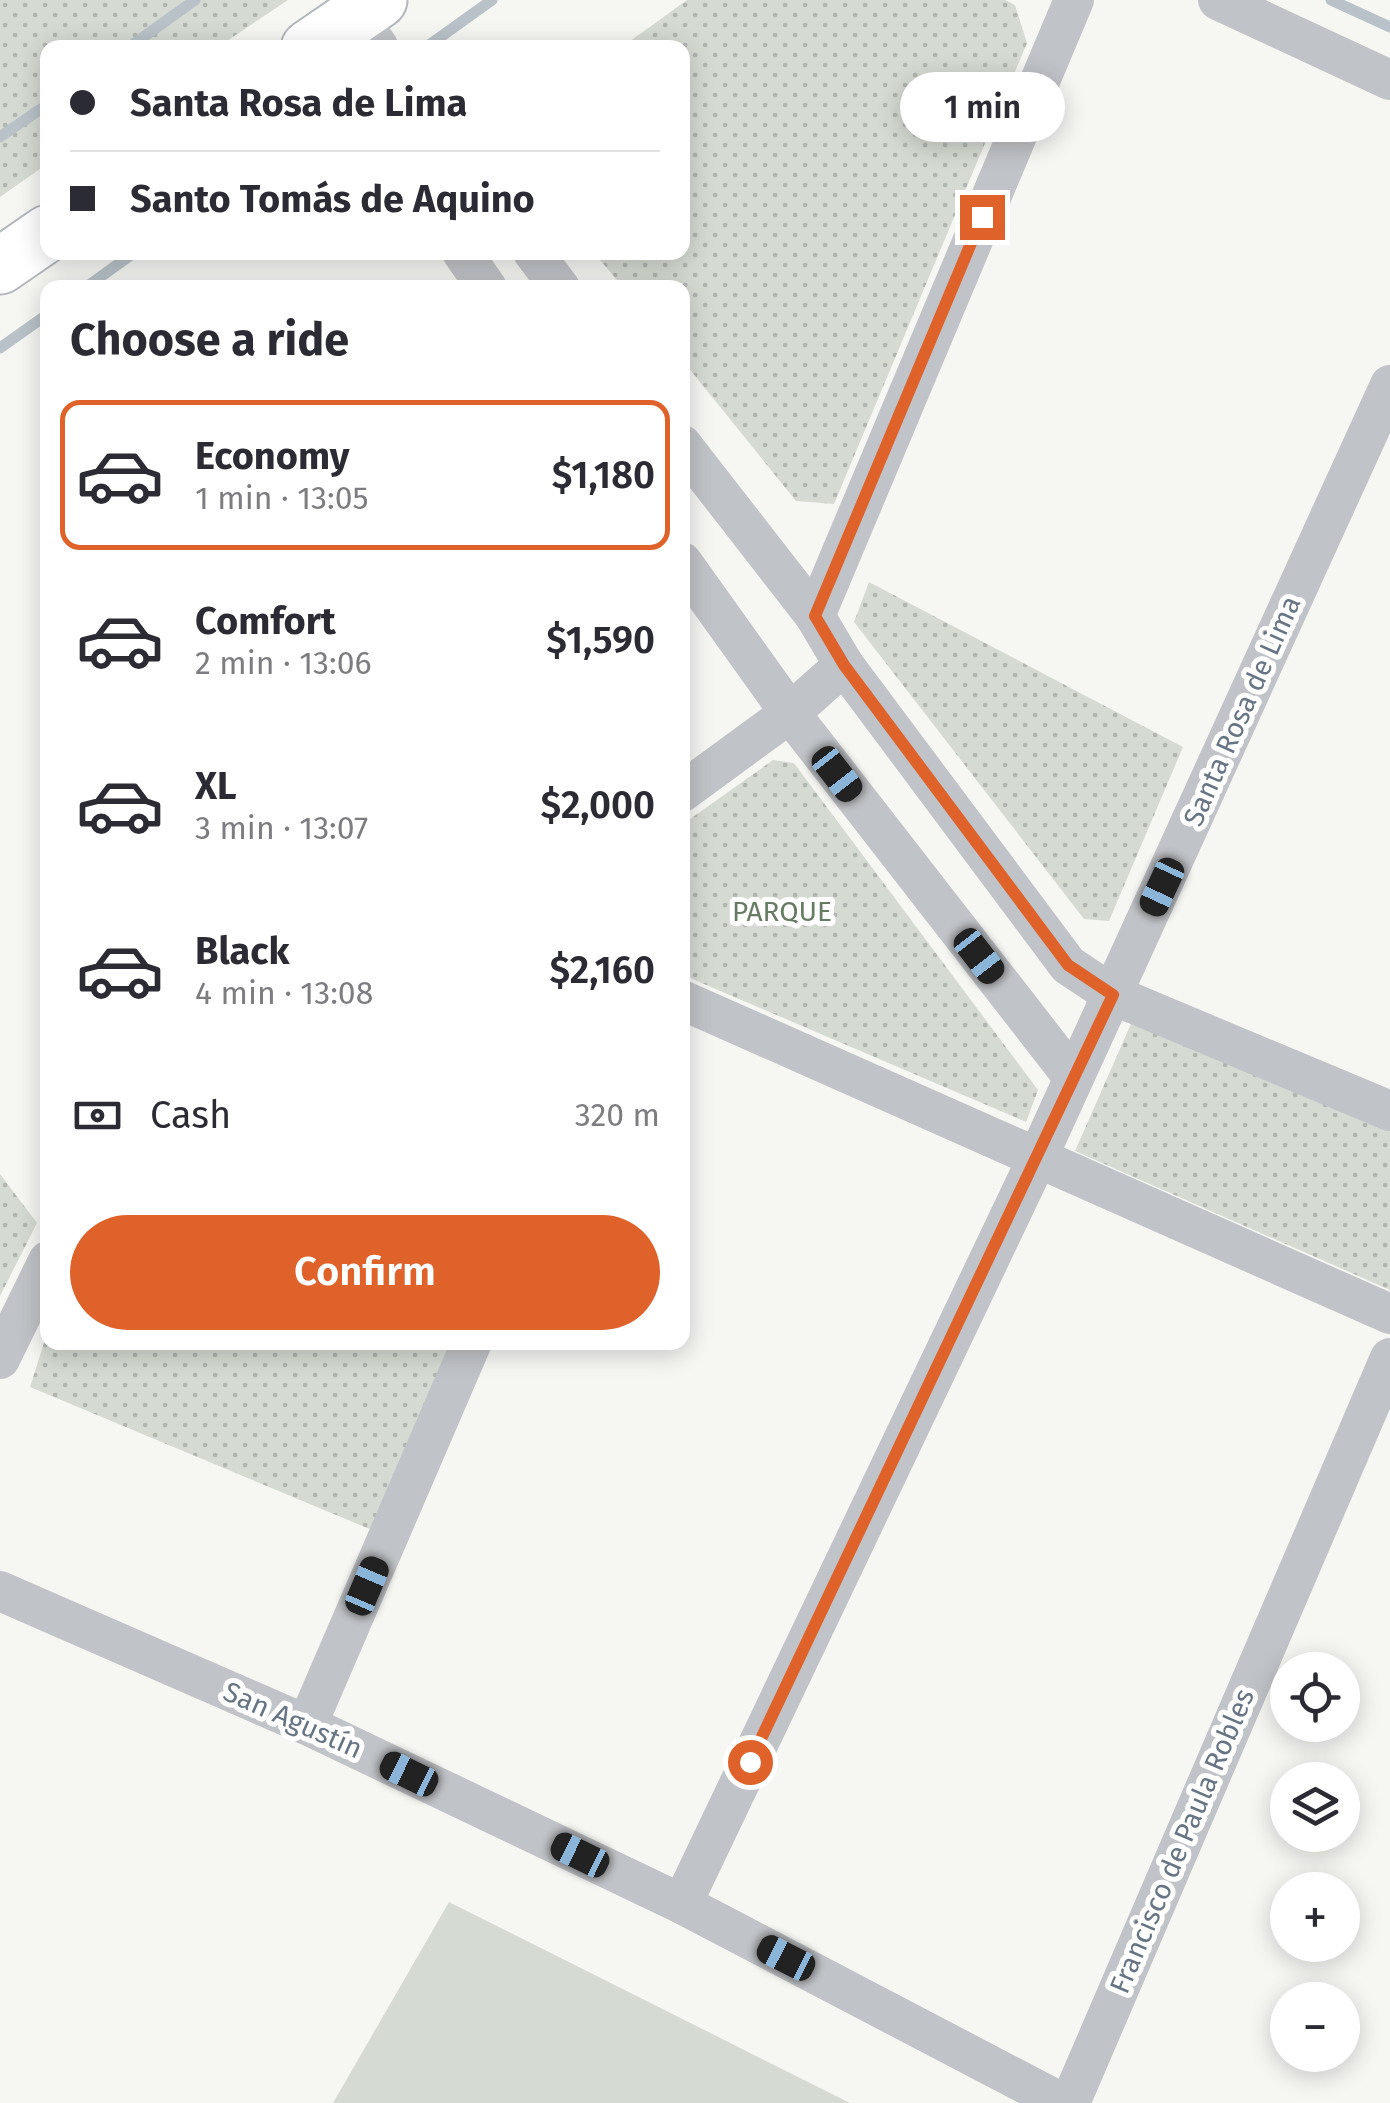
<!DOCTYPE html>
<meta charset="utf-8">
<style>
body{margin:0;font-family:"Fira Sans",sans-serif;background:#f7f7f7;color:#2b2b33;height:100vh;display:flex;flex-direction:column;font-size:38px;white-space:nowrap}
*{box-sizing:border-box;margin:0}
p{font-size:32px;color:#7c7c81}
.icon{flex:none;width:55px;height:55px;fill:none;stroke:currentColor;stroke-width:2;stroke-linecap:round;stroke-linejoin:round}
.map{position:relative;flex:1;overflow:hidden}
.sheet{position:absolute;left:40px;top:280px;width:650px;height:1070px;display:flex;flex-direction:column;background:#fff;border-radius:20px;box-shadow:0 5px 25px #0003}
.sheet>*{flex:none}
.guide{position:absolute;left:40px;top:40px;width:650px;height:220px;border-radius:20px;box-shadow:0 5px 25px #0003;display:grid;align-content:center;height:220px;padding:0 30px;background:#fff}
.fabs{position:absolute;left:1270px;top:1652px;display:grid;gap:20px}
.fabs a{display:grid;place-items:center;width:90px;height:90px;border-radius:50%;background:#fff;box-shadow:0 5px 25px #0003;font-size:50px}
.end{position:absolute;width:45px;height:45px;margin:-22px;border:12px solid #df622b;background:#fff;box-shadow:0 0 0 5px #fff}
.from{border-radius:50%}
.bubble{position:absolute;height:70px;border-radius:35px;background:#fff;box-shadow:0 5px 25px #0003;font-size:32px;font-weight:600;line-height:70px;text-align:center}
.car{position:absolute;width:30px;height:60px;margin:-30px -15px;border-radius:12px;box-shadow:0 0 8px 2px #0007;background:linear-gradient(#222 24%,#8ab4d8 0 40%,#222 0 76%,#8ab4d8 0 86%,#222 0)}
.guide b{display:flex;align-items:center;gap:35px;height:95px;font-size:38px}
.guide b+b{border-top:2px solid #e1e1e2}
.guide i{width:25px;height:25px;background:#2b2b33}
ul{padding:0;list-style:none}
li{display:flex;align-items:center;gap:30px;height:150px;margin:0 20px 15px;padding:0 10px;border:5px solid transparent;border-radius:20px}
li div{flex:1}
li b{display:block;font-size:38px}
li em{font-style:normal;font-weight:600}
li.current{border-color:#df622b}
li>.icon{width:90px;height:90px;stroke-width:1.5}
h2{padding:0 30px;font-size:45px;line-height:120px}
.pay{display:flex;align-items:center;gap:25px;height:110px;padding:0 30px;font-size:38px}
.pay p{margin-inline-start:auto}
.primary-button{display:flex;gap:20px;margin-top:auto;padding:20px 30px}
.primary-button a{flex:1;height:115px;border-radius:60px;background:#df622b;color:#fff;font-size:40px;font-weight:600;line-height:115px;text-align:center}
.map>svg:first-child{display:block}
</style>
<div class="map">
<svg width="1390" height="2103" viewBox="0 0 1390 2103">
<defs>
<pattern id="park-dots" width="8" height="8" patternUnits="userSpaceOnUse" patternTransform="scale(2.5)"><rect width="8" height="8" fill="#d5dbd3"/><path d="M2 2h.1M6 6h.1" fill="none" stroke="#b1b6b1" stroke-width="1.8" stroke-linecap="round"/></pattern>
</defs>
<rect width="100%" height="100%" fill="#f6f7f3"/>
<!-- grass -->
<polygon fill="#d5dbd3" points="449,1902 850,2103 333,2103"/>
<!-- park -->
<g fill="url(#park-dots)">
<polygon points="0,0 288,0 218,47 48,48 47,164 0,197"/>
<polygon points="687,0 1005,0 1015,5 1027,43 834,504 796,501 683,361 682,288 623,287 594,253 682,252 682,48 622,47"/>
<polygon points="869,582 1183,747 1109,921 1084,919 854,622"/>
<polygon points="773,760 794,763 1038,1090 1026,1122 683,975 683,824"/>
<polygon points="1134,1017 1390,1119 1390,1290 1075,1151"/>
<polygon points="0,1174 37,1223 0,1296"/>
<polygon points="47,1333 48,1342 457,1343 372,1530 30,1387"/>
</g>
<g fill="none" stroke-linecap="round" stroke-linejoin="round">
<!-- stream -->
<g stroke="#b8c2c8" stroke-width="11">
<polyline points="1331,0 1390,27"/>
<polyline points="128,48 195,0"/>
<polyline points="425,48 492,0"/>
<polyline points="0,137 48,104"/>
<polyline points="85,288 135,252"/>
<polyline points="0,348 48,314"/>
</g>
<defs>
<g id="secondary">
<polyline points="309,48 379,0"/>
<polyline points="0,266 48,233"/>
</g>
</defs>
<!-- secondary casing -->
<use href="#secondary" stroke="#b2b7bc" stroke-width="59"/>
<!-- street -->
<g stroke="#c0c3c7" stroke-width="40">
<polyline points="352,0 357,15 379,48"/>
<polyline points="1218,0 1390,80"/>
<polyline points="462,252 487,288"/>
<polyline points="533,252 560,288"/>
<polyline points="682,445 815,616 844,665 1068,965 1113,995 1390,1111"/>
<polyline points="682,562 790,713 1073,1077"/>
<polyline points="815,616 1074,0"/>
<polyline points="682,792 790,713 844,665"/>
<polyline points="682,1000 1390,1314"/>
<polyline points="0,1359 48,1261"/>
<polyline points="0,1591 307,1725 682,1904 1062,2103"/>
<polyline points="307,1725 472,1342"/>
<polyline points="682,1904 1037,1159 1390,385"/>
<polyline points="1070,2103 1390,1358"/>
</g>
<!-- secondary -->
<use href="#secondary" stroke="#fff" stroke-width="55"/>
</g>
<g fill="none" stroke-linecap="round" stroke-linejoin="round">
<!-- route -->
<polyline stroke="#df622b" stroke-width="12" points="750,1762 1113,995 1068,965 844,665 815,616 982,217"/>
</g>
<g text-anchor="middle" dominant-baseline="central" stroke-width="10" stroke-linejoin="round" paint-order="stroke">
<!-- street labels -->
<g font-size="28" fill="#667484" stroke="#fff">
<text transform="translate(1242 711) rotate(-66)">Santa Rosa de Lima</text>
<text transform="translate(293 1720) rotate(24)">San Agustín</text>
<text transform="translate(1182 1841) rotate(-67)">Francisco de Paula Robles</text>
</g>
<!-- park labels -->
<g font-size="28" fill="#687b65" stroke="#fff">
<text x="782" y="911">PARQUE</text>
</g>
</g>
</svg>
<div class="fabs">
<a><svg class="icon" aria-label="locate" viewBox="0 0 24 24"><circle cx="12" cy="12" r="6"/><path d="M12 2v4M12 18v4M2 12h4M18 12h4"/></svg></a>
<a><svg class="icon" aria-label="layers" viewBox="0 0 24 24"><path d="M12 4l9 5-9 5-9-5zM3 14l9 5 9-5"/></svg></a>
<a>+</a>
<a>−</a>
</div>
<i class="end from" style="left:750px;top:1762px"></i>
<i class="end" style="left:982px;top:217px"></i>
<div class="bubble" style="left:900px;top:72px;width:165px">1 min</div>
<i class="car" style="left:837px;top:774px;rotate:142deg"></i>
<i class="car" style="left:1162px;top:887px;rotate:205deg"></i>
<i class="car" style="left:979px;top:956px;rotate:142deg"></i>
<i class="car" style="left:367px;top:1586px;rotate:23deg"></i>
<i class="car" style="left:409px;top:1774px;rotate:296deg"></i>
<i class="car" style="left:580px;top:1855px;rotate:296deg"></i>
<i class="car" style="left:786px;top:1958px;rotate:297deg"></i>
<div class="guide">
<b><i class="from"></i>Santa Rosa de Lima</b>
<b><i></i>Santo Tomás de Aquino</b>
</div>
<section class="sheet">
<h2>Choose a ride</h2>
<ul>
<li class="current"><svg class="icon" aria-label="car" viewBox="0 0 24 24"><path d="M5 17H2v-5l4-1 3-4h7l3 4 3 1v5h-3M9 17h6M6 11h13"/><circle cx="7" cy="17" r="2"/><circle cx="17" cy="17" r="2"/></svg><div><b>Economy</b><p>1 min · 13:05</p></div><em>$1,180</em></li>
<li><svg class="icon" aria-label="car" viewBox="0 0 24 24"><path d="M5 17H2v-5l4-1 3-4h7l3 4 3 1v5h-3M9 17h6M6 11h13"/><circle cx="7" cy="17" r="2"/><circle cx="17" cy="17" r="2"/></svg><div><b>Comfort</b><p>2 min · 13:06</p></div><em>$1,590</em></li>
<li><svg class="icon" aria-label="car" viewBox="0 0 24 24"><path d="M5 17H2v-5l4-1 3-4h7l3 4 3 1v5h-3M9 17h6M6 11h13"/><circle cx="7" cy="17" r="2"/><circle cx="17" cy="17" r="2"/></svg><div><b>XL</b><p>3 min · 13:07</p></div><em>$2,000</em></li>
<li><svg class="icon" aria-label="car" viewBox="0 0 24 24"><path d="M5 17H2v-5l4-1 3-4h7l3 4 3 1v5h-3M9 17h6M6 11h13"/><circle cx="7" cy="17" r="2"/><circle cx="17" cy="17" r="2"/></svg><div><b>Black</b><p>4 min · 13:08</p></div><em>$2,160</em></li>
</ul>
<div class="pay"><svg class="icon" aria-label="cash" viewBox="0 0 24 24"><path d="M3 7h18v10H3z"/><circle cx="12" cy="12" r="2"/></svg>Cash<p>320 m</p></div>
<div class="primary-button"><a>Confirm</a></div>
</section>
</div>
